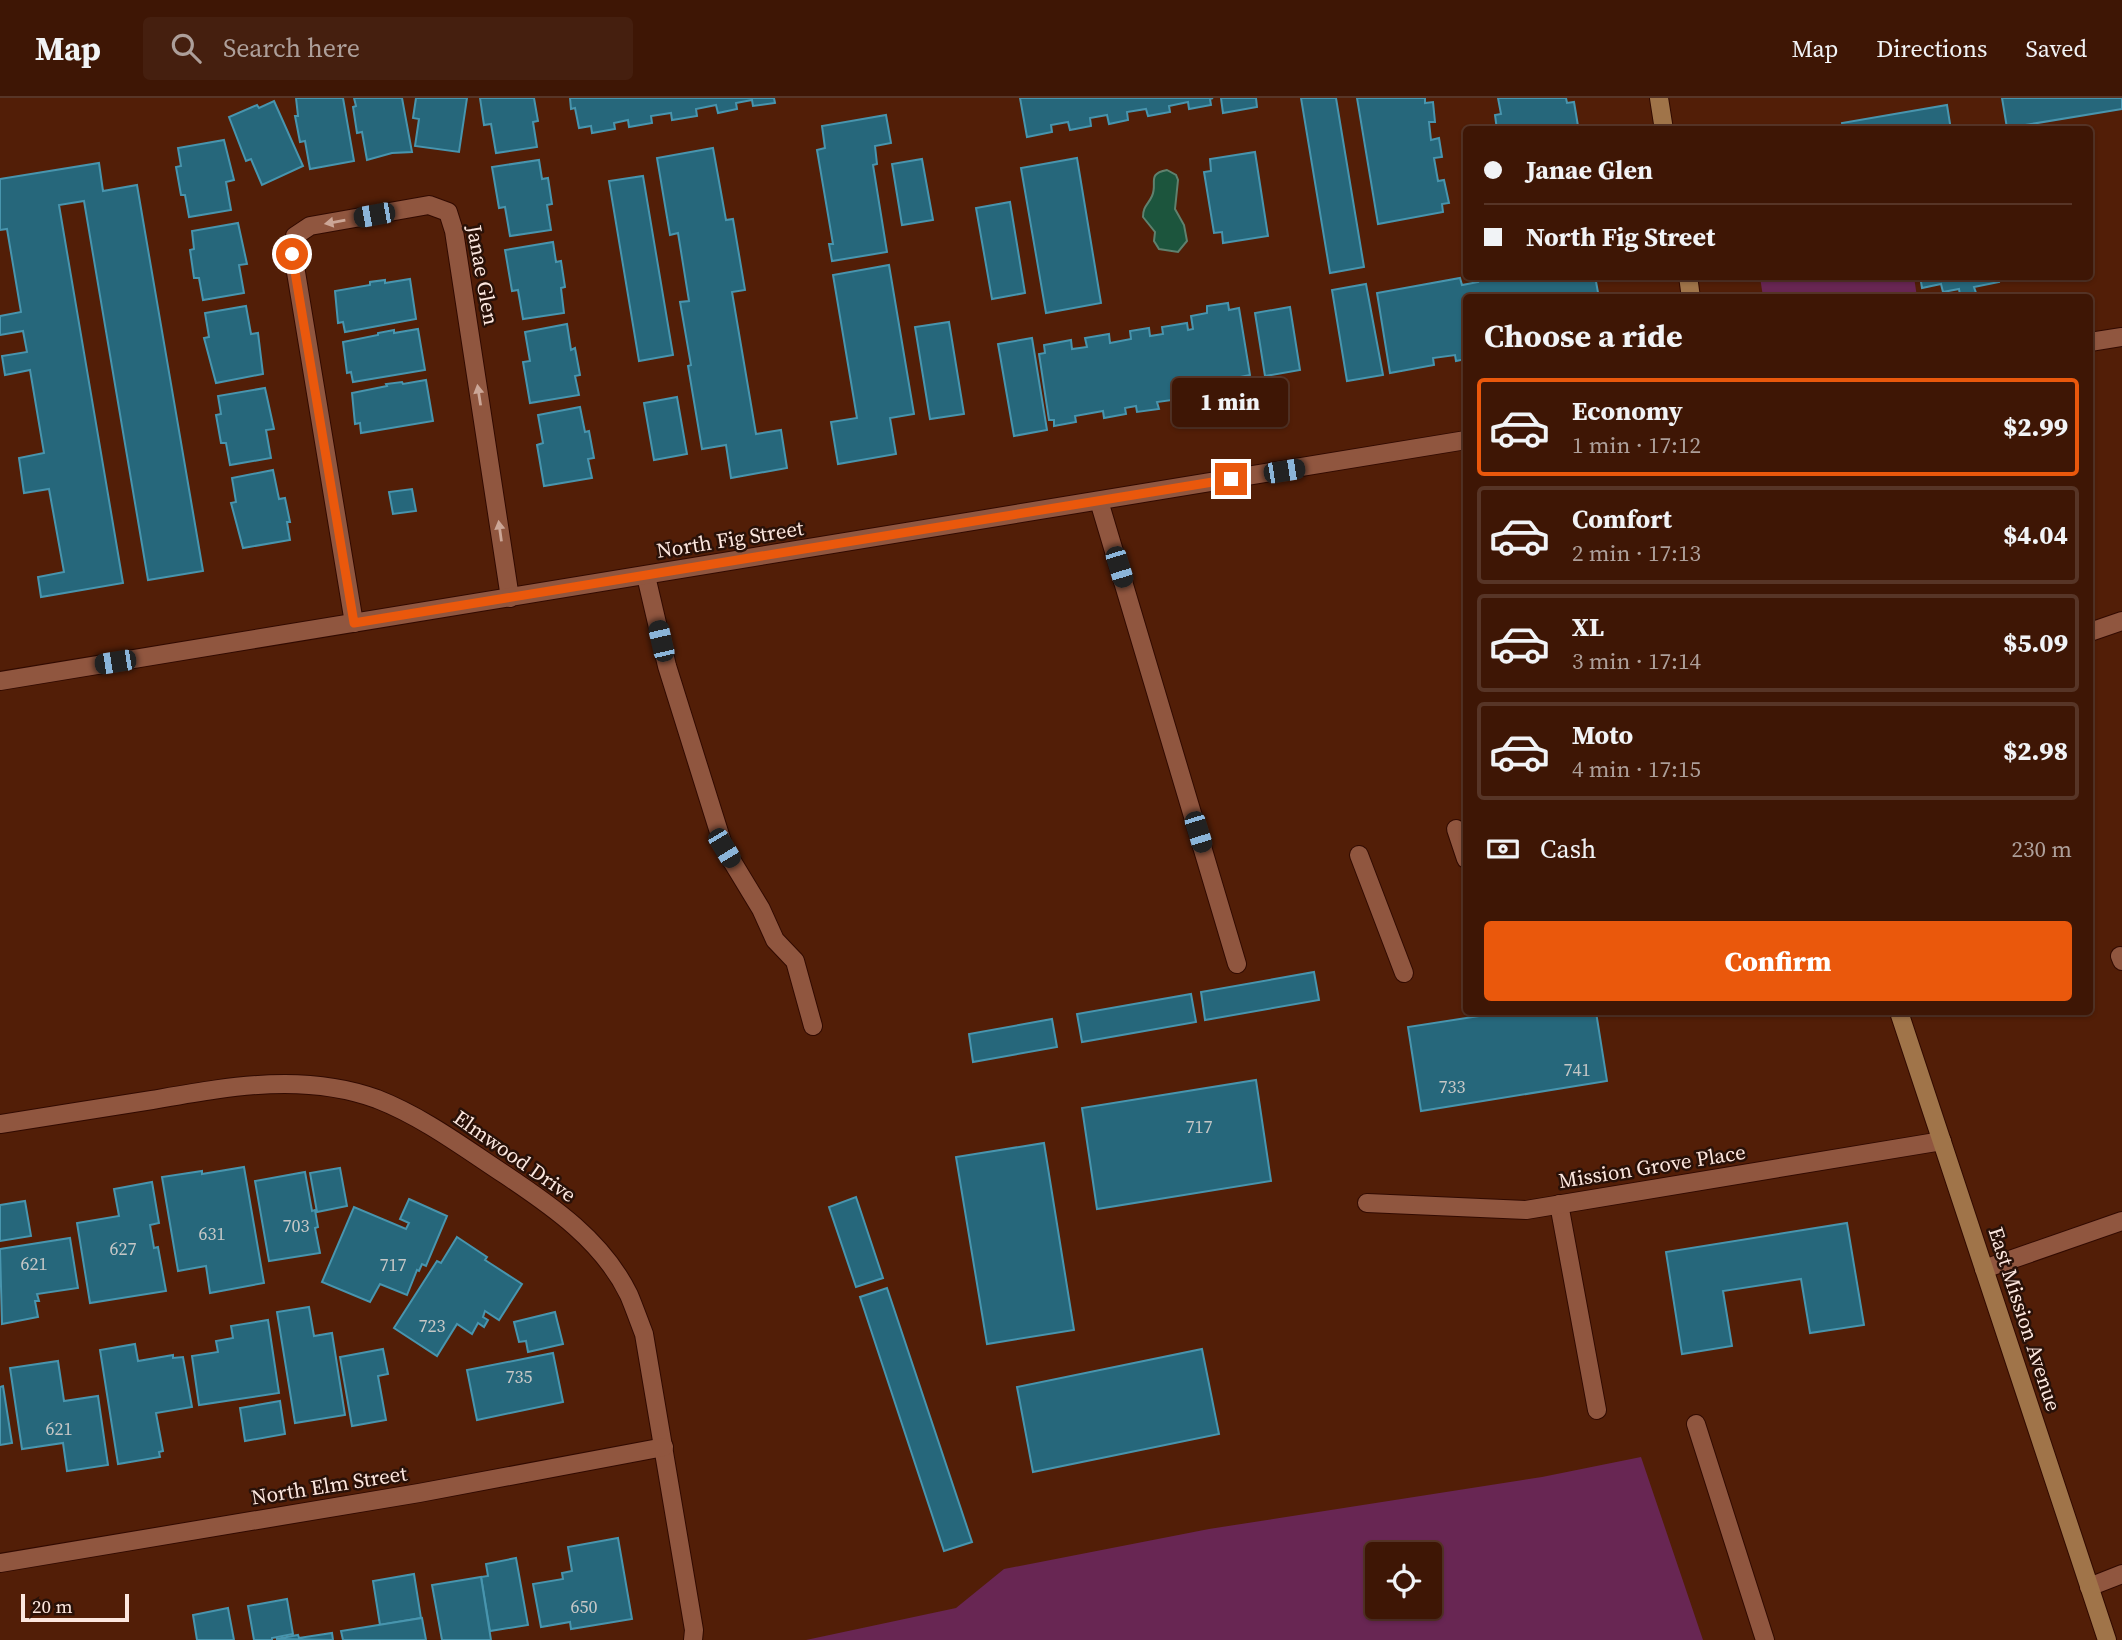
<!DOCTYPE html>
<meta charset="utf-8">
<style>
body{margin:0;font-family:"Source Serif 4",serif;background:#451f0f;color:#f1f3f6;height:100vh;display:flex;flex-direction:column;font-size:26px;white-space:nowrap}
*{box-sizing:border-box;margin:0}
p{font-size:23px;color:#ad9f9a}
.icon{flex:none;width:38px;height:38px;fill:none;stroke:currentColor;stroke-width:2;stroke-linecap:round;stroke-linejoin:round}
.map{position:relative;flex:1;overflow:hidden}
.drawer{position:absolute;left:1463px;top:196px;width:630px;height:721px;display:flex;flex-direction:column;background:#3e1605;border-radius:7px;box-shadow:0 2px 5px #0004,0 0 0 2px #573527}
.drawer>*{flex:none}
.top-card{position:absolute;left:1463px;top:28px;width:630px;height:154px;border-radius:7px;box-shadow:0 2px 5px #0004,0 0 0 2px #573527;display:grid;align-content:center;height:154px;padding:0 21px;background:#3e1605}
.fabs{position:absolute;left:1365px;top:1444px;display:grid;gap:14px}
.fabs a{display:grid;place-items:center;width:77px;height:77px;border-radius:7px;background:#3e1605;box-shadow:0 2px 5px #0004,0 0 0 2px #573527;font-size:35px}
.scale{position:absolute;left:21px;bottom:18px;width:108px;box-sizing:border-box;padding-left:7px;border:4px solid #fce7df;border-top:0;font-size:19px;line-height:24px;white-space:nowrap;color:#fce7df;-webkit-text-stroke:5px #291108;paint-order:stroke}
.end{position:absolute;width:32px;height:32px;margin:-16px;border:9px solid #ea580c;background:#fff;box-shadow:0 0 0 4px #fff}
.from{border-radius:50%}
.bubble{position:absolute;height:49px;border-radius:7px;background:#3e1605;box-shadow:0 2px 5px #0004,0 0 0 2px #573527;font-size:23px;font-weight:800;line-height:49px;text-align:center}
.car{position:absolute;width:21px;height:42px;margin:-21px -10px;border-radius:9px;box-shadow:0 0 5px 2px #0007;background:linear-gradient(#222 24%,#8ab4d8 0 40%,#222 0 76%,#8ab4d8 0 86%,#222 0)}
.top-card b{display:flex;align-items:center;gap:24px;height:66px;font-size:26px}
.top-card b+b{border-top:2px solid #573527}
.top-card i{width:18px;height:18px;background:#f1f3f6}
ul{padding:0;list-style:none}
li{display:flex;align-items:center;gap:21px;height:98px;margin:0 14px 10px;padding:0 7px;border:4px solid #573527;border-radius:7px}
li div{flex:1}
li b{display:block;font-size:26px}
li em{font-style:normal;font-weight:800}
li.current{border-color:#ea580c}
li>.icon{width:63px;height:63px;stroke-width:1.5}
h2{padding:0 21px;font-size:32px;line-height:84px}
.pay{display:flex;align-items:center;gap:18px;height:77px;padding:0 21px;font-size:26px}
.pay p{margin-inline-start:auto}
.action{display:flex;gap:14px;margin-top:auto;padding:14px 21px}
.action a{flex:1;height:80px;border-radius:7px;background:#ea580c;color:#fff;font-size:28px;font-weight:800;line-height:80px;text-align:center}
header{display:flex;align-items:center;gap:42px;box-sizing:border-box;height:98px;padding:0 35px;background:#3e1605;border-bottom:2px solid #573527}
header strong{font-size:33px}
nav{display:flex;gap:38px;margin-inline-start:auto;font-size:24px}
.search{width:490px;height:63px;background:#451f0f;display:flex;align-items:center;gap:18px;box-sizing:border-box;padding:0 24px;border-radius:7px;color:#ad9f9a;font-size:26px}
.map>svg:first-child{display:block}
</style>
<header>
<strong>Map</strong>
<div class="search"><svg class="icon" aria-label="search" viewBox="0 0 24 24"><circle cx="10" cy="10" r="6"/><path d="M15 15l6 6"/></svg>Search here</div>
<nav><a>Map</a><a>Directions</a><a>Saved</a></nav>
</header>
<div class="map">
<svg width="2122" height="1542" viewBox="0 0 2122 1542">
<rect width="100%" height="100%" fill="#521e07"/>
<!-- grass -->
<g fill="#682653" fill-rule="evenodd">
<polygon points="1760,179 1914,179 1917,199 1763,199"/>
<path d="M1641 1359 1703 1542H806L956 1510 1004 1471 1209 1431 1542 1379ZM1430 1456V1508H1377V1456Z"/>
</g>
<!-- water -->
<path fill="#1c553d" stroke="#5f816e" stroke-width="2" d="M1167 72 1176 77 1178 82 1175 111 1184 127 1187 143 1178 154 1159 151 1154 143 1155 134 1143 119C1143 108 1148 107 1152 98 1158 85 1146 76 1167 72Z"/>
<!-- building -->
<g fill="#26677b" stroke="#4895ae" stroke-width="2">
<polygon points="296,0 343,0 354,63 310,71 305,43 300,44 295,18 298,18"/>
<polygon points="354,0 402,0 412,54 392,55 367,62 362,34 357,35 353,9 356,8"/>
<polygon points="416,0 467,0 459,54 415,48 419,21 413,20"/>
<polygon points="480,0 534,0 538,23 533,24 537,49 496,55 491,26 484,27"/>
<polygon points="570,0 774,0 775,5 753,8 752,2 736,5 737,11 718,15 716,7 696,11 697,18 672,22 671,15 651,18 652,25 629,29 628,22 614,25 615,31 592,35 591,28 579,30 575,10 571,11"/>
<polygon points="1020,0 1213,0 1210,1 1211,7 1189,11 1188,4 1169,8 1170,14 1148,18 1146,11 1127,14 1128,22 1109,26 1107,17 1090,20 1091,28 1070,32 1068,24 1051,27 1052,34 1027,39"/>
<polygon points="1221,0 1256,0 1257,9 1223,15"/>
<polygon points="1301,0 1336,0 1364,169 1330,175"/>
<polygon points="1357,0 1425,0 1425,5 1433,4 1435,24 1429,24 1431,42 1439,40 1442,59 1434,60 1438,83 1444,82 1449,105 1442,106 1443,114 1378,126"/>
<polygon points="1498,0 1566,0 1567,5 1574,4 1578,28 1571,29 1571,32 1497,32 1495,17 1501,16"/>
<polygon points="2002,0 2122,0 2122,11 2007,30"/>
<polygon points="274,3 303,68 262,87 251,61 246,63 229,19 257,7 259,10"/>
<polygon points="1947,7 1951,32 1843,32 1842,25"/>
<polygon points="886,17 891,45 875,48 877,66 873,67 887,154 832,163 829,146 833,146 817,52 825,50 822,28"/>
<polygon points="224,42 234,82 226,84 231,112 189,119 185,97 181,97 176,69 181,68 178,50"/>
<polygon points="713,50 726,122 733,121 745,192 732,194 756,336 781,332 787,370 731,380 726,347 702,351 688,268 691,267 680,204 689,203 678,135 670,137 657,60"/>
<polygon points="1255,54 1268,138 1223,145 1222,134 1214,135 1204,74 1211,73 1210,61"/>
<polygon points="1077,60 1101,205 1046,215 1021,70"/>
<polygon points="922,61 933,122 902,127 892,66"/>
<polygon points="539,62 542,81 548,80 552,106 547,107 551,132 510,138 505,109 499,110 492,69"/>
<polygon points="99,65 103,93 137,87 203,473 148,482 84,103 59,107 123,485 41,499 38,479 64,474 49,391 24,395 19,360 44,355 30,272 5,277 2,258 27,254 23,233 0,237 0,218 21,214 7,131 0,132 0,81"/>
<polygon points="643,78 673,257 639,263 609,83"/>
<polygon points="1010,104 1025,195 992,201 976,110"/>
<polygon points="238,125 247,166 239,167 244,195 203,202 199,180 194,180 190,152 194,151 192,133"/>
<polygon points="553,144 556,164 561,163 565,189 561,190 564,215 523,221 518,192 512,193 505,152"/>
<polygon points="889,167 914,316 890,320 896,356 838,366 831,324 857,320 833,177"/>
<polygon points="1476,178 1502,178 1502,181 1516,178 1595,178 1599,200 1466,200 1466,261 1456,263 1455,257 1433,260 1434,267 1390,275 1377,195 1460,180 1462,187 1478,184"/>
<polygon points="1920,178 1998,178 1999,184 1974,189 1976,195 1960,197 1959,191 1943,194 1941,186 1922,190"/>
<polygon points="410,181 416,221 345,234 343,224 338,225 335,193 370,187 370,184 385,182 385,185"/>
<polygon points="1366,186 1383,277 1347,283 1332,192"/>
<polygon points="1228,205 1229,212 1239,210 1250,277 1235,280 1236,291 1208,295 1210,307 1188,311 1186,300 1157,304 1159,311 1137,314 1136,308 1125,310 1126,316 1104,320 1103,313 1075,318 1076,324 1054,328 1054,322 1049,322 1039,256 1045,255 1044,247 1071,242 1072,251 1087,249 1085,240 1109,236 1110,245 1131,241 1130,233 1149,230 1150,238 1163,236 1162,229 1187,225 1188,232 1193,231 1191,218 1207,215 1207,208"/>
<polygon points="246,208 251,236 258,235 263,276 216,285 204,240 209,239 205,215"/>
<polygon points="1290,209 1300,272 1265,278 1255,215"/>
<polygon points="949,224 964,316 930,321 915,229"/>
<polygon points="567,226 571,252 575,250 580,277 575,278 579,297 530,305 523,264 530,263 525,234"/>
<polygon points="418,231 425,272 353,284 351,274 347,275 343,244 378,237 378,235 394,232 394,235"/>
<polygon points="1032,240 1047,332 1014,338 998,246"/>
<polygon points="426,282 433,323 361,335 360,325 355,326 352,295 387,288 386,286 402,284 403,286"/>
<polygon points="265,290 274,331 266,332 271,360 230,367 226,345 221,345 216,317 221,316 218,298"/>
<polygon points="677,299 687,356 654,362 644,305"/>
<polygon points="580,309 585,334 589,333 594,360 588,361 592,380 544,388 537,347 543,345 538,317"/>
<polygon points="273,372 279,401 285,400 290,424 287,424 290,442 243,450 231,405 236,404 232,380"/>
<polygon points="412,391 416,413 393,416 389,394"/>
<polygon points="1314,874 1319,902 1205,922 1201,894"/>
<polygon points="1191,896 1196,924 1082,944 1077,916"/>
<polygon points="1505,914 1596,914 1607,983 1421,1013 1408,929"/>
<polygon points="1052,921 1057,949 973,964 969,936"/>
<polygon points="1256,982 1271,1083 1097,1111 1082,1010"/>
<polygon points="1044,1045 1074,1232 987,1246 956,1059"/>
<polygon points="244,1069 264,1185 210,1195 206,1168 178,1173 162,1079 202,1073 202,1076"/>
<polygon points="340,1070 347,1108 317,1114 310,1075"/>
<polygon points="305,1074 312,1113 315,1112 318,1129 315,1130 320,1155 269,1163 255,1083"/>
<polygon points="152,1084 159,1125 150,1127 154,1150 158,1149 166,1193 90,1205 77,1125 119,1118 114,1091"/>
<polygon points="856,1099 883,1180 856,1189 829,1109"/>
<polygon points="409,1101 447,1118 426,1168 422,1166 419,1173 417,1172 407,1197 380,1186 370,1204 322,1184 354,1109 406,1131 409,1125 400,1121"/>
<polygon points="25,1103 31,1138 0,1143 0,1107"/>
<polygon points="1847,1125 1864,1227 1810,1235 1801,1181 1723,1193 1732,1248 1682,1256 1666,1154"/>
<polygon points="457,1139 487,1159 485,1162 522,1186 499,1222 485,1213 483,1219 488,1222 484,1229 478,1225 472,1236 457,1226 437,1258 394,1230 437,1163 441,1165"/>
<polygon points="70,1140 78,1190 37,1196 39,1203 35,1203 38,1219 2,1226 0,1151"/>
<polygon points="887,1190 972,1444 944,1453 860,1199"/>
<polygon points="309,1209 314,1238 332,1235 345,1317 295,1325 277,1214"/>
<polygon points="555,1214 563,1246 528,1254 526,1243 519,1244 514,1224"/>
<polygon points="268,1222 279,1295 199,1307 192,1258 218,1254 216,1243 233,1240 231,1228"/>
<polygon points="135,1246 138,1263 173,1257 173,1260 183,1259 192,1309 156,1315 163,1353 159,1354 160,1359 118,1366 100,1252"/>
<polygon points="383,1251 388,1276 378,1278 386,1322 352,1328 340,1259"/>
<polygon points="1202,1251 1219,1336 1033,1374 1017,1289"/>
<polygon points="553,1255 563,1304 477,1322 467,1272"/>
<polygon points="58,1263 64,1303 98,1298 108,1367 67,1373 63,1345 22,1351 10,1270"/>
<polygon points="3,1288 12,1345 0,1347 0,1289"/>
<polygon points="280,1303 285,1336 245,1343 240,1310"/>
<polygon points="618,1440 632,1521 571,1531 570,1524 541,1529 533,1486 563,1481 562,1475 572,1473 568,1449"/>
<polygon points="516,1460 528,1527 490,1533 481,1479 488,1478 486,1466"/>
<polygon points="414,1476 421,1520 380,1527 373,1483"/>
<polygon points="481,1479 491,1542 442,1542 432,1487"/>
<polygon points="287,1501 293,1536 272,1540 272,1542 254,1542 248,1508"/>
<polygon points="228,1510 234,1542 197,1542 193,1517"/>
<polygon points="422,1520 426,1542 343,1542 341,1533"/>
<polygon points="332,1535 333,1542 276,1541 298,1537 299,1540"/>
</g>
<g fill="none" stroke-linecap="round" stroke-linejoin="round">
<defs>
<g id="service">
<polyline points="1099,403 1237,866"/>
<polyline points="646,478 667,568 724,750 761,811 775,842 795,863 813,928"/>
<polyline points="2090,534 2122,523"/>
<polyline points="1456,731 1466,761"/>
<polyline points="1359,757 1404,875"/>
<polyline points="2120,858 2122,863"/>
<polyline points="1559,1106 1597,1312"/>
<polyline points="1984,1171 2122,1123"/>
<polyline points="1696,1326 1765,1542"/>
<polyline points="2089,1489 2122,1476"/>
</g>
<g id="minor">
<polyline points="354,525 293,156 295,138 310,128 429,107 448,114 454,133 510,500"/>
<path d="M0 1026C51 1018 101 1010 152 1002 227 989 303 974 377 1001 423 1019 463 1049 504 1076 552 1108 603 1143 629 1197 634 1209 639 1223 644 1236L694 1532 693 1542"/>
<polyline points="1367,1105 1526,1112 1942,1043"/>
<polyline points="0,1465 419,1395 664,1349"/>
</g>
<g id="tertiary">
<polyline points="2090,244 2122,239"/>
<polyline points="0,583 1466,342"/>
</g>
<g id="secondary">
<polyline points="1659,0 1664,32"/>
<polyline points="1688,178 1691,200"/>
<polyline points="1899,914 2107,1542"/>
</g>
</defs>
<!-- service casing -->
<use href="#service" stroke="#310a00" stroke-width="20"/>
<!-- minor casing -->
<use href="#minor" stroke="#310a00" stroke-width="20"/>
<!-- tertiary casing -->
<use href="#tertiary" stroke="#310a00" stroke-width="20"/>
<!-- secondary casing -->
<use href="#secondary" stroke="#310a00" stroke-width="20"/>
<!-- service -->
<use href="#service" stroke="#90563f" stroke-width="18"/>
<!-- minor -->
<use href="#minor" stroke="#90563f" stroke-width="18"/>
<!-- tertiary -->
<use href="#tertiary" stroke="#90563f" stroke-width="18"/>
<!-- secondary -->
<use href="#secondary" stroke="#a07449" stroke-width="18"/>
</g>
<!-- one-way arrows -->
<defs><path id="oneway-solid" d="M-6-.8H1V-3.2L6.5 0L1 3.2V.8H-6Z" transform="scale(1.75)"/></defs>
<g fill="#cba697">
<use href="#oneway-solid" transform="translate(335 124) rotate(170)"/>
<use href="#oneway-solid" transform="translate(479 297) rotate(-99)"/>
<use href="#oneway-solid" transform="translate(500 433) rotate(-98)"/>
</g>
<g fill="none" stroke-linecap="round" stroke-linejoin="round">
<!-- route -->
<polyline stroke="#ea580c" stroke-width="9" points="292,156 354,525 1231,381"/>
</g>
<g text-anchor="middle" dominant-baseline="central" stroke-width="5" stroke-linejoin="round" paint-order="stroke">
<!-- number labels -->
<g font-size="18" fill="#c6c7c6">
<text x="1577" y="971">741</text>
<text x="1452" y="988">733</text>
<text x="1199" y="1028">717</text>
<text x="296" y="1127">703</text>
<text x="212" y="1135">631</text>
<text x="123" y="1150">627</text>
<text x="34" y="1165">621</text>
<text x="393" y="1166">717</text>
<text x="432" y="1227">723</text>
<text x="519" y="1278">735</text>
<text x="59" y="1330">621</text>
<text x="584" y="1508">650</text>
</g>
<!-- street labels -->
<g font-size="21" fill="#fce7df" stroke="#291108">
<text transform="translate(483 177) rotate(80)">Janae Glen</text>
<text transform="translate(730 441) rotate(-9)">North Fig Street</text>
<text transform="translate(515 1058) rotate(35)">Elmwood Drive</text>
<text transform="translate(1652 1068) rotate(-9)">Mission Grove Place</text>
<text transform="translate(2025 1221) rotate(72)">East Mission Avenue</text>
<text transform="translate(329 1387) rotate(-9)">North Elm Street</text>
</g>
</g>
</svg>
<div class="fabs">
<a><svg class="icon" aria-label="locate" viewBox="0 0 24 24"><circle cx="12" cy="12" r="6"/><path d="M12 2v4M12 18v4M2 12h4M18 12h4"/></svg></a>
</div>
<div class="scale">20 m</div>
<i class="end from" style="left:292px;top:156px"></i>
<i class="end" style="left:1231px;top:381px"></i>
<div class="bubble" style="left:1172px;top:280px;width:116px">1 min</div>
<i class="car" style="left:374px;top:117px;rotate:260deg"></i>
<i class="car" style="left:1284px;top:373px;rotate:81deg"></i>
<i class="car" style="left:1119px;top:469px;rotate:163deg"></i>
<i class="car" style="left:661px;top:543px;rotate:347deg"></i>
<i class="car" style="left:115px;top:564px;rotate:261deg"></i>
<i class="car" style="left:1198px;top:734px;rotate:163deg"></i>
<i class="car" style="left:724px;top:750px;rotate:149deg"></i>
<div class="top-card">
<b><i class="from"></i>Janae Glen</b>
<b><i></i>North Fig Street</b>
</div>
<section class="drawer">
<h2>Choose a ride</h2>
<ul>
<li class="current"><svg class="icon" aria-label="car" viewBox="0 0 24 24"><path d="M5 17H2v-5l4-1 3-4h7l3 4 3 1v5h-3M9 17h6M6 11h13"/><circle cx="7" cy="17" r="2"/><circle cx="17" cy="17" r="2"/></svg><div><b>Economy</b><p>1 min · 17:12</p></div><em>$2.99</em></li>
<li><svg class="icon" aria-label="car" viewBox="0 0 24 24"><path d="M5 17H2v-5l4-1 3-4h7l3 4 3 1v5h-3M9 17h6M6 11h13"/><circle cx="7" cy="17" r="2"/><circle cx="17" cy="17" r="2"/></svg><div><b>Comfort</b><p>2 min · 17:13</p></div><em>$4.04</em></li>
<li><svg class="icon" aria-label="car" viewBox="0 0 24 24"><path d="M5 17H2v-5l4-1 3-4h7l3 4 3 1v5h-3M9 17h6M6 11h13"/><circle cx="7" cy="17" r="2"/><circle cx="17" cy="17" r="2"/></svg><div><b>XL</b><p>3 min · 17:14</p></div><em>$5.09</em></li>
<li><svg class="icon" aria-label="car" viewBox="0 0 24 24"><path d="M5 17H2v-5l4-1 3-4h7l3 4 3 1v5h-3M9 17h6M6 11h13"/><circle cx="7" cy="17" r="2"/><circle cx="17" cy="17" r="2"/></svg><div><b>Moto</b><p>4 min · 17:15</p></div><em>$2.98</em></li>
</ul>
<div class="pay"><svg class="icon" aria-label="cash" viewBox="0 0 24 24"><path d="M3 7h18v10H3z"/><circle cx="12" cy="12" r="2"/></svg>Cash<p>230 m</p></div>
<div class="action"><a>Confirm</a></div>
</section>
</div>
